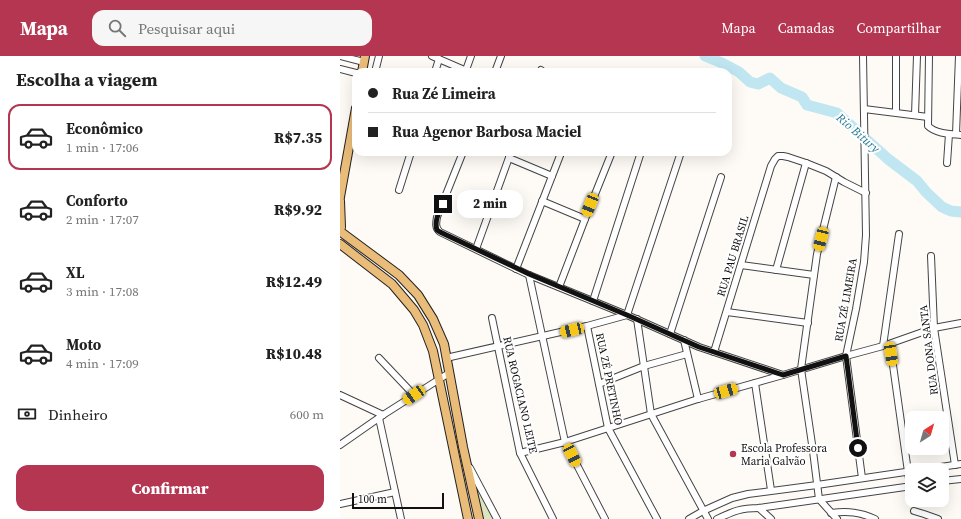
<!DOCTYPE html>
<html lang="pt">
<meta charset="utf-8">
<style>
body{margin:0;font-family:"Source Serif 4",serif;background:#f6f6f6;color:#222;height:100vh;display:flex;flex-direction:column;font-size:15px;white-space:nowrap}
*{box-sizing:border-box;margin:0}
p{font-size:13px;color:#767676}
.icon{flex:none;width:22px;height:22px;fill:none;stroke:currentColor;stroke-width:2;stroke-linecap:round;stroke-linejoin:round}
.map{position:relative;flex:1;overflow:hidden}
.sheet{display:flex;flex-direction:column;background:#fff;width:340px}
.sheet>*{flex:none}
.hud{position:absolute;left:12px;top:12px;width:380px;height:88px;border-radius:12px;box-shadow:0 4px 16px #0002;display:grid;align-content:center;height:88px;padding:0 16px;background:#fff}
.needle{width:26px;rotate:37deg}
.controls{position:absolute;left:565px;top:355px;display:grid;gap:8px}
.controls a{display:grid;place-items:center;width:44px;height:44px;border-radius:8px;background:#fff;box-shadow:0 4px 16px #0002;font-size:20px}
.scale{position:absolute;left:12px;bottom:10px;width:92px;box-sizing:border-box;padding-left:4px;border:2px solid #111;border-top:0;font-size:11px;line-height:14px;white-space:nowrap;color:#111;-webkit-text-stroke:3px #fff;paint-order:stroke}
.end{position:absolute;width:18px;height:18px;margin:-9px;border:5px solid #111;background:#fff;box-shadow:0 0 0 2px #fff}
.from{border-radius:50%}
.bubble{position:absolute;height:28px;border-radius:12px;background:#fff;box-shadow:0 4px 16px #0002;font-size:13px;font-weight:800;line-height:28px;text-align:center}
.car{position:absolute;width:12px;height:24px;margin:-12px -6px;border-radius:5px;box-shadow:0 0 3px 1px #0007;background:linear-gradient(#f5c518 24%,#345 0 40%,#f5c518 0 76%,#345 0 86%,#f5c518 0)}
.hud b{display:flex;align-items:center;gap:14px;height:38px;font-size:15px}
.hud b+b{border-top:1px solid #e0e0e0}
.hud i{width:10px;height:10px;background:#222}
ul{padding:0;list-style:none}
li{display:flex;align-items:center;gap:12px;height:66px;margin:0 8px 6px;padding:0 8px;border:2px solid transparent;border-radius:12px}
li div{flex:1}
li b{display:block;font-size:15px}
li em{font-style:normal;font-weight:800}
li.selected{border-color:#b43651}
li>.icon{width:36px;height:36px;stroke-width:1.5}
h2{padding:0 16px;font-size:18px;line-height:48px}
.pay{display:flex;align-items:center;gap:10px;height:44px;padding:0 16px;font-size:15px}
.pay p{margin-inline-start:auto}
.button{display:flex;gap:8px;margin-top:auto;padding:8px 16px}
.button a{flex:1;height:46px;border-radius:12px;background:#b43651;color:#fff;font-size:16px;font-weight:800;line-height:46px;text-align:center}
header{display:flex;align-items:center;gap:24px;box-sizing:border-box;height:56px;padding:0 20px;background:#b43651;color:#fff}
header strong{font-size:19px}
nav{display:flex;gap:22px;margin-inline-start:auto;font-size:14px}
.search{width:280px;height:36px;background:#f6f6f6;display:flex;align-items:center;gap:10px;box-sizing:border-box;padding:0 14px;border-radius:12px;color:#767676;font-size:15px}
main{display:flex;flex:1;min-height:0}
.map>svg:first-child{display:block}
</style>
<header>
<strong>Mapa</strong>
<div class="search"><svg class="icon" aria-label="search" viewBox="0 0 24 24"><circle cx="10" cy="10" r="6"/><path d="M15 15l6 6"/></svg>Pesquisar aqui</div>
<nav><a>Mapa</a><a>Camadas</a><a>Compartilhar</a></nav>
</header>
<main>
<section class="sheet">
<h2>Escolha a viagem</h2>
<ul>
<li class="selected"><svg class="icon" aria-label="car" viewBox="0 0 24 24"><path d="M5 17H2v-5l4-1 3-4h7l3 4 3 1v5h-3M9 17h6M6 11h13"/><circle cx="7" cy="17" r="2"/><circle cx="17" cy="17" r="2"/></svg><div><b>Econômico</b><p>1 min · 17:06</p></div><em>R$7.35</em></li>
<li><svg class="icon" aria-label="car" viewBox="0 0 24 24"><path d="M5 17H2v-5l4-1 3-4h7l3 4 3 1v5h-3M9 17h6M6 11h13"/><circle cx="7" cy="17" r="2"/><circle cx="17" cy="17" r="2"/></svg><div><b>Conforto</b><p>2 min · 17:07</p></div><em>R$9.92</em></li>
<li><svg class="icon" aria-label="car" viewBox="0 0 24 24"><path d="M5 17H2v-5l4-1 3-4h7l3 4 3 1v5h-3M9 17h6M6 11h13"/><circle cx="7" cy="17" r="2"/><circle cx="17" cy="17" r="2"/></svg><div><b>XL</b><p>3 min · 17:08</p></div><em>R$12.49</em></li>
<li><svg class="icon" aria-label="car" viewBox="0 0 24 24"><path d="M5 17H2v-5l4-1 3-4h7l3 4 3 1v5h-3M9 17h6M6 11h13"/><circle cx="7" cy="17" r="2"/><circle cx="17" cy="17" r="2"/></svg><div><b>Moto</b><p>4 min · 17:09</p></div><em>R$10.48</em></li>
</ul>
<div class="pay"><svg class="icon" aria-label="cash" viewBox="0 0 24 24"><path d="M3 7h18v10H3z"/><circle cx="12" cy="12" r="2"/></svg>Dinheiro<p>600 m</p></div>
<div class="button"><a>Confirmar</a></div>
</section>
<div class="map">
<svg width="621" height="463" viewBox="0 0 621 463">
<rect width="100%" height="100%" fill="#fefbf6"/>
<!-- green -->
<polygon fill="#dbe6c1" points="135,424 156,463 142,463 133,425"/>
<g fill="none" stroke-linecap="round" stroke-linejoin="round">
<!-- river -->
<polyline stroke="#bfe6f1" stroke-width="11" points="365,0 382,7 399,16 410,26 418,28 430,22 441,32 462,41 467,49 497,57 548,103 577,125 586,136 602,151 611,155 621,156"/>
<defs>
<g id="minor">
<polyline points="0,0 24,6"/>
<polyline points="92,0 129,16"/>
<polyline points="556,0 556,56"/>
<path d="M589 0 588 70C596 78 611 78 621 79"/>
<polyline points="0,13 16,17"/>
<polyline points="126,14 131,0"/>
<polyline points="35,16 39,0"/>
<polyline points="95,16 99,3"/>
<polyline points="155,16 161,0"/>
<polyline points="200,16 201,14"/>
<polyline points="524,53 588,61"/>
<polyline points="575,59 577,0"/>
<polyline points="616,78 619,0"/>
<path d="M123 96 97 161C96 167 95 172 100 176L189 219 287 259 359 291 443 319"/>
<polyline points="169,102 212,120"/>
<polyline points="607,107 609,78"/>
<polyline points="496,121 477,198 461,313 473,395 479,443 497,463"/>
<polyline points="59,134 71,96"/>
<polyline points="202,145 245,163"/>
<polyline points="136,193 171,96"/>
<polyline points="591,200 594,272 615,409"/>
<polyline points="401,209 474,219"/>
<polyline points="176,213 221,97"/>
<polyline points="436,214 466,107"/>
<polyline points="189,219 225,386 265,463"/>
<polyline points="219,231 245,163 272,96"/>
<polyline points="253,245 301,96"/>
<polyline points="387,256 468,267"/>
<polyline points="152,262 180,397 213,463"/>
<polyline points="297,263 311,358 368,463"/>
<polyline points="247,270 268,372 317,463"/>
<polyline points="330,278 381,121"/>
<polyline points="344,284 358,343"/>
<polyline points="550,288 570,430"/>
<polyline points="543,290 559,178"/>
<polyline points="374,296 431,110 435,103 438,100 443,100 448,101 466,107 486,115 504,126 526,137"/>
<polyline points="39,302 74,339"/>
<polyline points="106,302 247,270 287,259 341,96"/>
<polyline points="415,327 431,434"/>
<polyline points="259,328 304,310 347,298"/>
<polyline points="0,339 43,359"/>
<polyline points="39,362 61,463"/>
<polyline points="0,389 43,359 109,317"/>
<polyline points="180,397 225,386 358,343 443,319 506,300 543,290 594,272 621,267"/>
<polyline points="130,412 157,463"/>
<polyline points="580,414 621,408"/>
<polyline points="522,422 506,300 516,253 524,206 526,179 523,0"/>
<polyline points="602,425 621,423"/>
<polyline points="0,448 55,436"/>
<polyline points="419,452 431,463"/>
<polyline points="574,455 584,458 598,463"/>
<path d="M491 457C508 455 520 456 535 463"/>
<polyline points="349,463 363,455 392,442 408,438 477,429 572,415"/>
<path d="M377 463C394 455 401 452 419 452L572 430"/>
</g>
<g id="major">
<polyline points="22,16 25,0"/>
<polyline points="0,141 16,52"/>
<polyline points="0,145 1,171"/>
<polyline points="1,176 59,219 78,239 93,263 104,288 123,391 139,463"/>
<polyline points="0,188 52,228 74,254 83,269 93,295 128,463"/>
</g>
</defs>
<!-- minor casing -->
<use href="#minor" stroke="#444" stroke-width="8"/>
<!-- major casing -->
<use href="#major" stroke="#222" stroke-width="10"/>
<!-- minor -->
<use href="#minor" stroke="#fff" stroke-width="6"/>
<!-- major -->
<use href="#major" stroke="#eabc79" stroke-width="8"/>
</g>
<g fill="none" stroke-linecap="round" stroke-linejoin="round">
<!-- route -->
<path stroke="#111" stroke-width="5" d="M103 148C99 156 94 165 97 174L100 176 189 218 287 259 359 291 443 319 506 300 518 392"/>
</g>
<!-- markers -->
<circle fill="#b43651" stroke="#fff" stroke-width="1.5" cx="393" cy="398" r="4"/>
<g text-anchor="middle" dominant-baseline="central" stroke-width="4" stroke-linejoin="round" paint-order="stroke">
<!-- street labels -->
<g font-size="11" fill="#111" stroke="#fff">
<text transform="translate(393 200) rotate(-73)">RUA PAU BRASIL</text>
<text transform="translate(506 244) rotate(-80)">RUA ZÉ LIMEIRA</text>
<text transform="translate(589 294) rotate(-97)">RUA DONA SANTA</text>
<text transform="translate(269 323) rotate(78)">RUA ZÉ PRETINHO</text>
<text transform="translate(180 339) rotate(77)">RUA ROGACIANO LEITE</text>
</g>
<!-- poi labels -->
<g font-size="11" fill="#111" stroke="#fff" text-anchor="start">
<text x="401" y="392">Escola Professora<tspan x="401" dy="13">Maria Galvão</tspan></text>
</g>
<!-- water labels -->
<g font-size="12" font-style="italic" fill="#267997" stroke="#fff">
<text transform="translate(518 77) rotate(41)">Rio Bitury</text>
</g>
</g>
</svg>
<div class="controls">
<a><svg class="needle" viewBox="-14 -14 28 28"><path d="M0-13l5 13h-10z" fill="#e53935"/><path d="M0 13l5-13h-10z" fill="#767676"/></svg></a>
<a><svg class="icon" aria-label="layers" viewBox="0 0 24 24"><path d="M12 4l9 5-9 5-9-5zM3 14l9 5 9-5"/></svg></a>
</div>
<div class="scale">100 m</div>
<i class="end from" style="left:518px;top:392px"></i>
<i class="end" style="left:103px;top:148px"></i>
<div class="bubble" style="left:117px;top:134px;width:66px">2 min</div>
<i class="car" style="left:250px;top:149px;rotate:202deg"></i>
<i class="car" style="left:481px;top:183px;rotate:194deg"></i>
<i class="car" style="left:232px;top:274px;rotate:257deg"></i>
<i class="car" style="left:551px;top:298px;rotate:171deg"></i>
<i class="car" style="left:386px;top:335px;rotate:74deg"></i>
<i class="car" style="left:74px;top:339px;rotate:236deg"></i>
<i class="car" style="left:232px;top:399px;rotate:153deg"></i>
<div class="hud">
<b><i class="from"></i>Rua Zé Limeira</b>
<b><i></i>Rua Agenor Barbosa Maciel</b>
</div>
</div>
</main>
